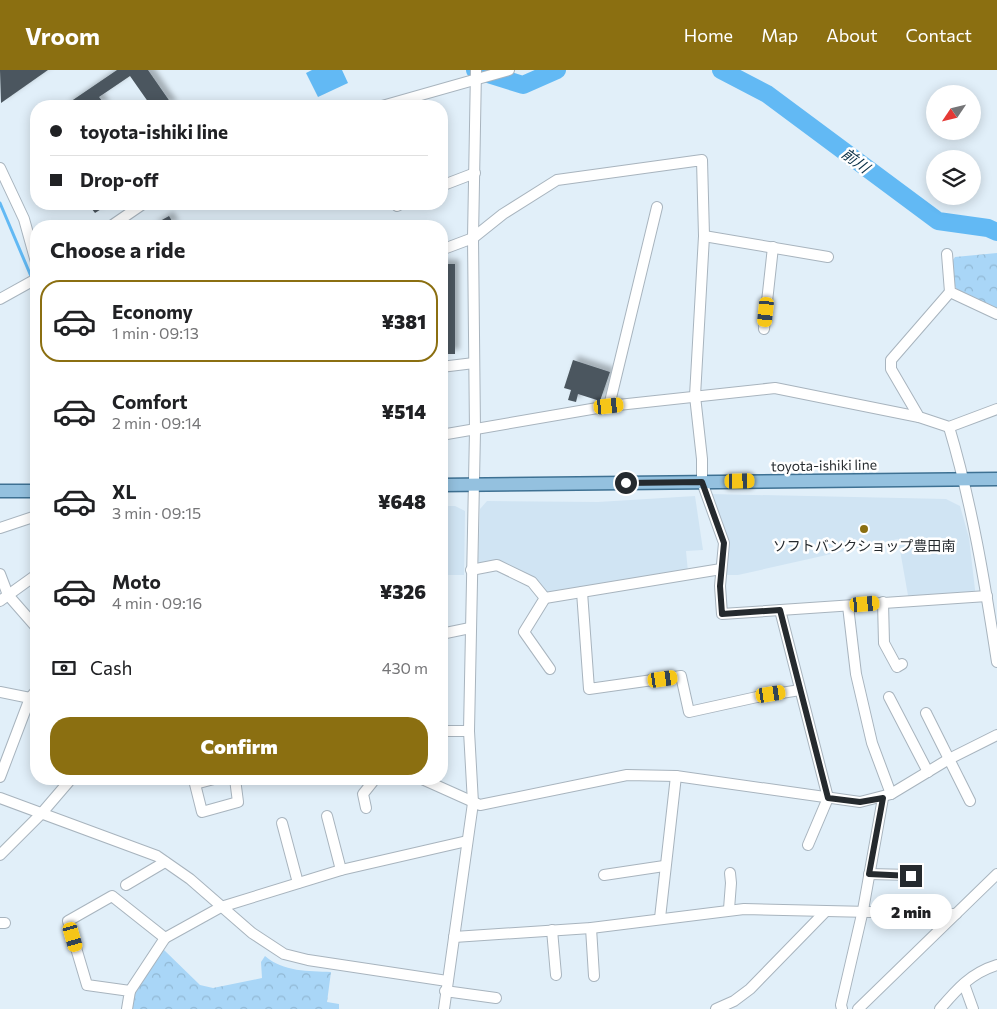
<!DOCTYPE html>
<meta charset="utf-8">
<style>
body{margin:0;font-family:Commissioner,"Noto Sans JP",sans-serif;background:#f2f2f2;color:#202124;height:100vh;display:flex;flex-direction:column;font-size:19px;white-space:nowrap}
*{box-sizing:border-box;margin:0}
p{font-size:16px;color:#757577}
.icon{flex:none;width:28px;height:28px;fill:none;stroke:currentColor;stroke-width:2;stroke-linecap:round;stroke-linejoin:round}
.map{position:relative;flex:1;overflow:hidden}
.panel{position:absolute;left:30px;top:150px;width:418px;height:565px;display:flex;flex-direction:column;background:#fff;border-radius:20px;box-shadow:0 2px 12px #0003}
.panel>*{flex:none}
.banner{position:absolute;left:30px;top:30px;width:418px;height:110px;border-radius:20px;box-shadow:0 2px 12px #0003;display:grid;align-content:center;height:110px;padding:0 20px;background:#fff}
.needle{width:32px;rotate:235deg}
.controls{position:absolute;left:926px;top:15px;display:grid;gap:10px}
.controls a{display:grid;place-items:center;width:55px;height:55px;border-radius:50%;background:#fff;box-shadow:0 2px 12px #0003;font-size:25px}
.end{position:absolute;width:22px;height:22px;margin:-11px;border:6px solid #252a2e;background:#fff;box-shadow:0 0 0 2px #fff}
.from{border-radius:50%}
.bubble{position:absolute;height:35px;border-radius:18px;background:#fff;box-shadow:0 2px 12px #0003;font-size:16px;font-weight:800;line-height:35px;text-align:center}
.car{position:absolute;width:15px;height:30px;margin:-15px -8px;border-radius:6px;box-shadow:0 0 4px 1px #0007;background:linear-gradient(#f5c518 24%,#345 0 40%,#f5c518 0 76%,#345 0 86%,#f5c518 0)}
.banner b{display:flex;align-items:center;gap:18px;height:48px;font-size:19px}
.banner b+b{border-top:1px solid #e0e0e0}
.banner i{width:12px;height:12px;background:#202124}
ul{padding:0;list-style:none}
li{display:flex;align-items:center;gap:15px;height:82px;margin:0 10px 8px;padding:0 10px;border:2px solid transparent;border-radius:20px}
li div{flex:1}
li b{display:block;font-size:19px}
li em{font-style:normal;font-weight:800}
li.on{border-color:#8b6f11}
li>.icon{width:45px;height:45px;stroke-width:1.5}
h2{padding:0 20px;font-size:22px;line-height:60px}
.pay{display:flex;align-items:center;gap:12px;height:55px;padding:0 20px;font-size:19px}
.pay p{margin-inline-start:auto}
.primary-button{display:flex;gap:10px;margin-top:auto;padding:10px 20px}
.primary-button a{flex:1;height:58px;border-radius:20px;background:#8b6f11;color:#fff;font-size:20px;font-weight:800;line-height:58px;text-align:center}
header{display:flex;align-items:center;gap:30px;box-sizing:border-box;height:70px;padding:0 25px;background:#8b6f11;color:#fff}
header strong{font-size:24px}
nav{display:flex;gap:28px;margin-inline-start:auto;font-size:18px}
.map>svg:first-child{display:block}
</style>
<header>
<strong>Vroom</strong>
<nav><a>Home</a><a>Map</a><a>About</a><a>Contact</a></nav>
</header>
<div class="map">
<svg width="997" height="939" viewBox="0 0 997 939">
<defs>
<pattern id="park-crowns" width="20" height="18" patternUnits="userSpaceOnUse" patternTransform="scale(1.25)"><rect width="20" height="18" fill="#a9d6f7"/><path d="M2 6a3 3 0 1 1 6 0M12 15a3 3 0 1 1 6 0" fill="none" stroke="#91b8d4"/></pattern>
<filter id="shadow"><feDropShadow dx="4.5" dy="-4.5" stdDeviation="2.5" flood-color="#0004"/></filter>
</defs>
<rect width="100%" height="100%" fill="#e1eff9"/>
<!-- built -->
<g fill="#d0e4f3">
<polygon points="710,424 946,429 960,436 969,468 976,528 909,531 898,469 738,505 726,505"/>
<polygon points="695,426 703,480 686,481 688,502 546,523 535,509 478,496 480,439 487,431 598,432"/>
<polygon points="441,436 455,436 465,441 464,505 441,505"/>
</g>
<!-- park -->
<g fill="url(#park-crowns)">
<path d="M997 183V239L957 220C952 212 949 194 955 187Z"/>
<path d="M163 879 200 915 213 918 262 908 261 892 265 886C283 902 309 901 331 902L327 932 339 934V939H128L129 927Z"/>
</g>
<!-- water -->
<polygon fill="#62b9f4" points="312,0 342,0 348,13 318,27 306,3"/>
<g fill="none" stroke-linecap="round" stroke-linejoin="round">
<!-- stream -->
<polyline stroke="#62b9f4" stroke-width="3" points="0,133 36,218"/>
<!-- river -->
<g stroke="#62b9f4" stroke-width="18">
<polyline points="475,0 523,15 557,0"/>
<polyline points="721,0 767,24 938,151 988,158 997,162"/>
</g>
</g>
<!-- building -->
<g fill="#4c575f" filter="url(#shadow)">
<polygon points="0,0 48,0 1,33"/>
<polygon points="117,0 148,0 173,36 151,36 130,6 99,27 106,36 64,36"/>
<polygon points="36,55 36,66 31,58"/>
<polygon points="88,134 109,134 95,143"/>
<polygon points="169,146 175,156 151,156"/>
<rect x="441" y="194" width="14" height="90"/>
<polygon points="573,290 610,302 600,331 578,324 576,332 568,330 571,320 564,318"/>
<polygon points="34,386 36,386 36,402 35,402"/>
</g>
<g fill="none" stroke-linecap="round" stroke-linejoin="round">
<defs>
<g id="minor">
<polyline points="382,36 509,0"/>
<polyline points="0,98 24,149 36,192"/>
<polyline points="441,116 475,103"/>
<polyline points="396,134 397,136 401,134"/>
<polyline points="111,156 143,134"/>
<polyline points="704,166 828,187"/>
<polyline points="441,180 473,168 503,144 557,110 702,90 704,166 695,326 702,389 702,412 724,473 720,516 722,544 987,526"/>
<polyline points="947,184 950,222 997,244"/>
<polyline points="950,222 891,290 891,299 919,347 949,357 997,339"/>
<polyline points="0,229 36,209"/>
<polyline points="764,259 773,177"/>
<polyline points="441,297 474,293"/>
<polyline points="609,336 657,137"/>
<path d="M949 357C972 434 985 513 997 592"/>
<polyline points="441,365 609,336 775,318 919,347"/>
<polyline points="0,458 36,446"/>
<polyline points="471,500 497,495 532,512 545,528 524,562 550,599"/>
<polyline points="0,504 8,525 36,557"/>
<polyline points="582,522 589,619 681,606 689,642 757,627 800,620"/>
<polyline points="545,528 721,499"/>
<polyline points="0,531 36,505"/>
<polyline points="883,532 884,573 897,597 902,594"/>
<polyline points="848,536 856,604 872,673 891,724"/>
<polyline points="780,540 828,728 808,775"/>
<polyline points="441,564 470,558"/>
<polyline points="0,622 35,629"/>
<polyline points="889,627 928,702"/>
<polyline points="926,643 970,731"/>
<polyline points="441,661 469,661"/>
<polyline points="0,707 30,628 36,621"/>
<polyline points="214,709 195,714 202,742 238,732 235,709"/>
<polyline points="422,709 480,735 627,705 676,706 860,732 891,724 949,689 997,665"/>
<polyline points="0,728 157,786 190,809 252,863 284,884 308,890 447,911"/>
<polyline points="366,738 363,724 375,709"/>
<polyline points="327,746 341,800"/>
<polyline points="282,753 298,813"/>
<polyline points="0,785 41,744 71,709"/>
<polyline points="869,804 911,805"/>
<polyline points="604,805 664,796"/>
<polyline points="126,815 165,792"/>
<polyline points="729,839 731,813 730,803"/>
<polyline points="660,848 676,706"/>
<polyline points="0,853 5,853"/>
<polyline points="591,858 594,906"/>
<polyline points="552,860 556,905"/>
<polyline points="454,867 591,858 744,839 956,844"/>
<polyline points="964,914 973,939"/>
<polyline points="130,921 165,868"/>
<polyline points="445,921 496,928"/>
<polyline points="127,939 130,921 87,915 68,851 112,826 165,868 221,837 341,800 467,771"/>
<polyline points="444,939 473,733 469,661 475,361 473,168 476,0"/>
<polyline points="716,939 734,931 750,919 825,842"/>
<polyline points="842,939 841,935 863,840 883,728"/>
<polyline points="858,939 997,804"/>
<path d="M940 939C957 919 971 903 997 895"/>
</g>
<g id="major">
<polyline points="441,415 997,409"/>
<polyline points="0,421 36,421"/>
</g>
</defs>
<!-- minor casing -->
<use href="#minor" stroke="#a8b4be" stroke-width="12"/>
<!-- major casing -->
<use href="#major" stroke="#3e7193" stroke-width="15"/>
<!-- minor -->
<use href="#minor" stroke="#fff" stroke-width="10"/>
<!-- major -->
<use href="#major" stroke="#94c1df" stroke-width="12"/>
</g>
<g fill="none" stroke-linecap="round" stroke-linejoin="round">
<!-- route -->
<polyline stroke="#252a2e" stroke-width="6" points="626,413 702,412 724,473 720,516 722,544 780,540 828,728 860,732 883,728 869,804 911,806"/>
</g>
<!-- markers -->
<circle fill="#8b6f11" stroke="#fff" stroke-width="2" cx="864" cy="459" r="5"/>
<g text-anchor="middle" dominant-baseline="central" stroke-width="5" stroke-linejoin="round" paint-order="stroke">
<!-- street labels -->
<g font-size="14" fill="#252a2e" stroke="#fff">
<text transform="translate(824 395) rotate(-1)">toyota-ishiki line</text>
</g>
<!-- poi labels -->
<g font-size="14" fill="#252a2e" stroke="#fff">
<text x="864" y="475">ソフトバンクショップ豊田南</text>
</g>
<!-- water labels -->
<g font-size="15" font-style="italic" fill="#072e45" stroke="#fff">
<text transform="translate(856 90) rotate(37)">前川</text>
</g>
</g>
</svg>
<div class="controls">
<a><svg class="needle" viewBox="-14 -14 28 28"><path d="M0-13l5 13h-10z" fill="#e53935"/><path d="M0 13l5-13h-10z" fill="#757577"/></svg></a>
<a><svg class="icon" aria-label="layers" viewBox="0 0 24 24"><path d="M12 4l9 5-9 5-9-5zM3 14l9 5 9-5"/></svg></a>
</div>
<i class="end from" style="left:626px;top:413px"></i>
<i class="end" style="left:911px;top:806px"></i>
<div class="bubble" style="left:870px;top:824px;width:82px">2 min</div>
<i class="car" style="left:766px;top:242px;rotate:186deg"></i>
<i class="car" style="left:609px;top:336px;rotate:84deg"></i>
<i class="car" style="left:740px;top:411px;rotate:89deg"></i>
<i class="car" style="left:865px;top:534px;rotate:85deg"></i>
<i class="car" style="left:663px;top:609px;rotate:82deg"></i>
<i class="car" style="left:771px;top:624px;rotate:81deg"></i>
<i class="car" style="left:73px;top:867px;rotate:164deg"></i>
<div class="banner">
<b><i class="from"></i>toyota-ishiki line</b>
<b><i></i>Drop-off</b>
</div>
<section class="panel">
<h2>Choose a ride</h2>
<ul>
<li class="on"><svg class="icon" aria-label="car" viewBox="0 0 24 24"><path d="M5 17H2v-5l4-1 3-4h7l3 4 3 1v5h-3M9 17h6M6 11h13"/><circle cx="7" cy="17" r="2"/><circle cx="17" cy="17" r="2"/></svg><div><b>Economy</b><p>1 min · 09:13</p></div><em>¥381</em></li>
<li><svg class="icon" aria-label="car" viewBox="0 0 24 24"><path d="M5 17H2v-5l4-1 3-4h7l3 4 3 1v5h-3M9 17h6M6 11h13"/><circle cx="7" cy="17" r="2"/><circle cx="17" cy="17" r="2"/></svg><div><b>Comfort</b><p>2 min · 09:14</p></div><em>¥514</em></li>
<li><svg class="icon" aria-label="car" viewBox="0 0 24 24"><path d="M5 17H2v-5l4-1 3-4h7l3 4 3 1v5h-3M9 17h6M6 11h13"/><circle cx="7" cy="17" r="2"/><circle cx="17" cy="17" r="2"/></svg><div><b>XL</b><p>3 min · 09:15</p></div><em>¥648</em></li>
<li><svg class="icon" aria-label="car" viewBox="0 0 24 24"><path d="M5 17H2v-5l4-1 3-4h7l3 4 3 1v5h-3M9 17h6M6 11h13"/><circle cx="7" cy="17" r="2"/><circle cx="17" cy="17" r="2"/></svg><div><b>Moto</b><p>4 min · 09:16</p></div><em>¥326</em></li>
</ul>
<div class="pay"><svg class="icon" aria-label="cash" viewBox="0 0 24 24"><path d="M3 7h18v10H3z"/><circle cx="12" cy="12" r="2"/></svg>Cash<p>430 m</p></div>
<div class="primary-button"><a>Confirm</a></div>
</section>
</div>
